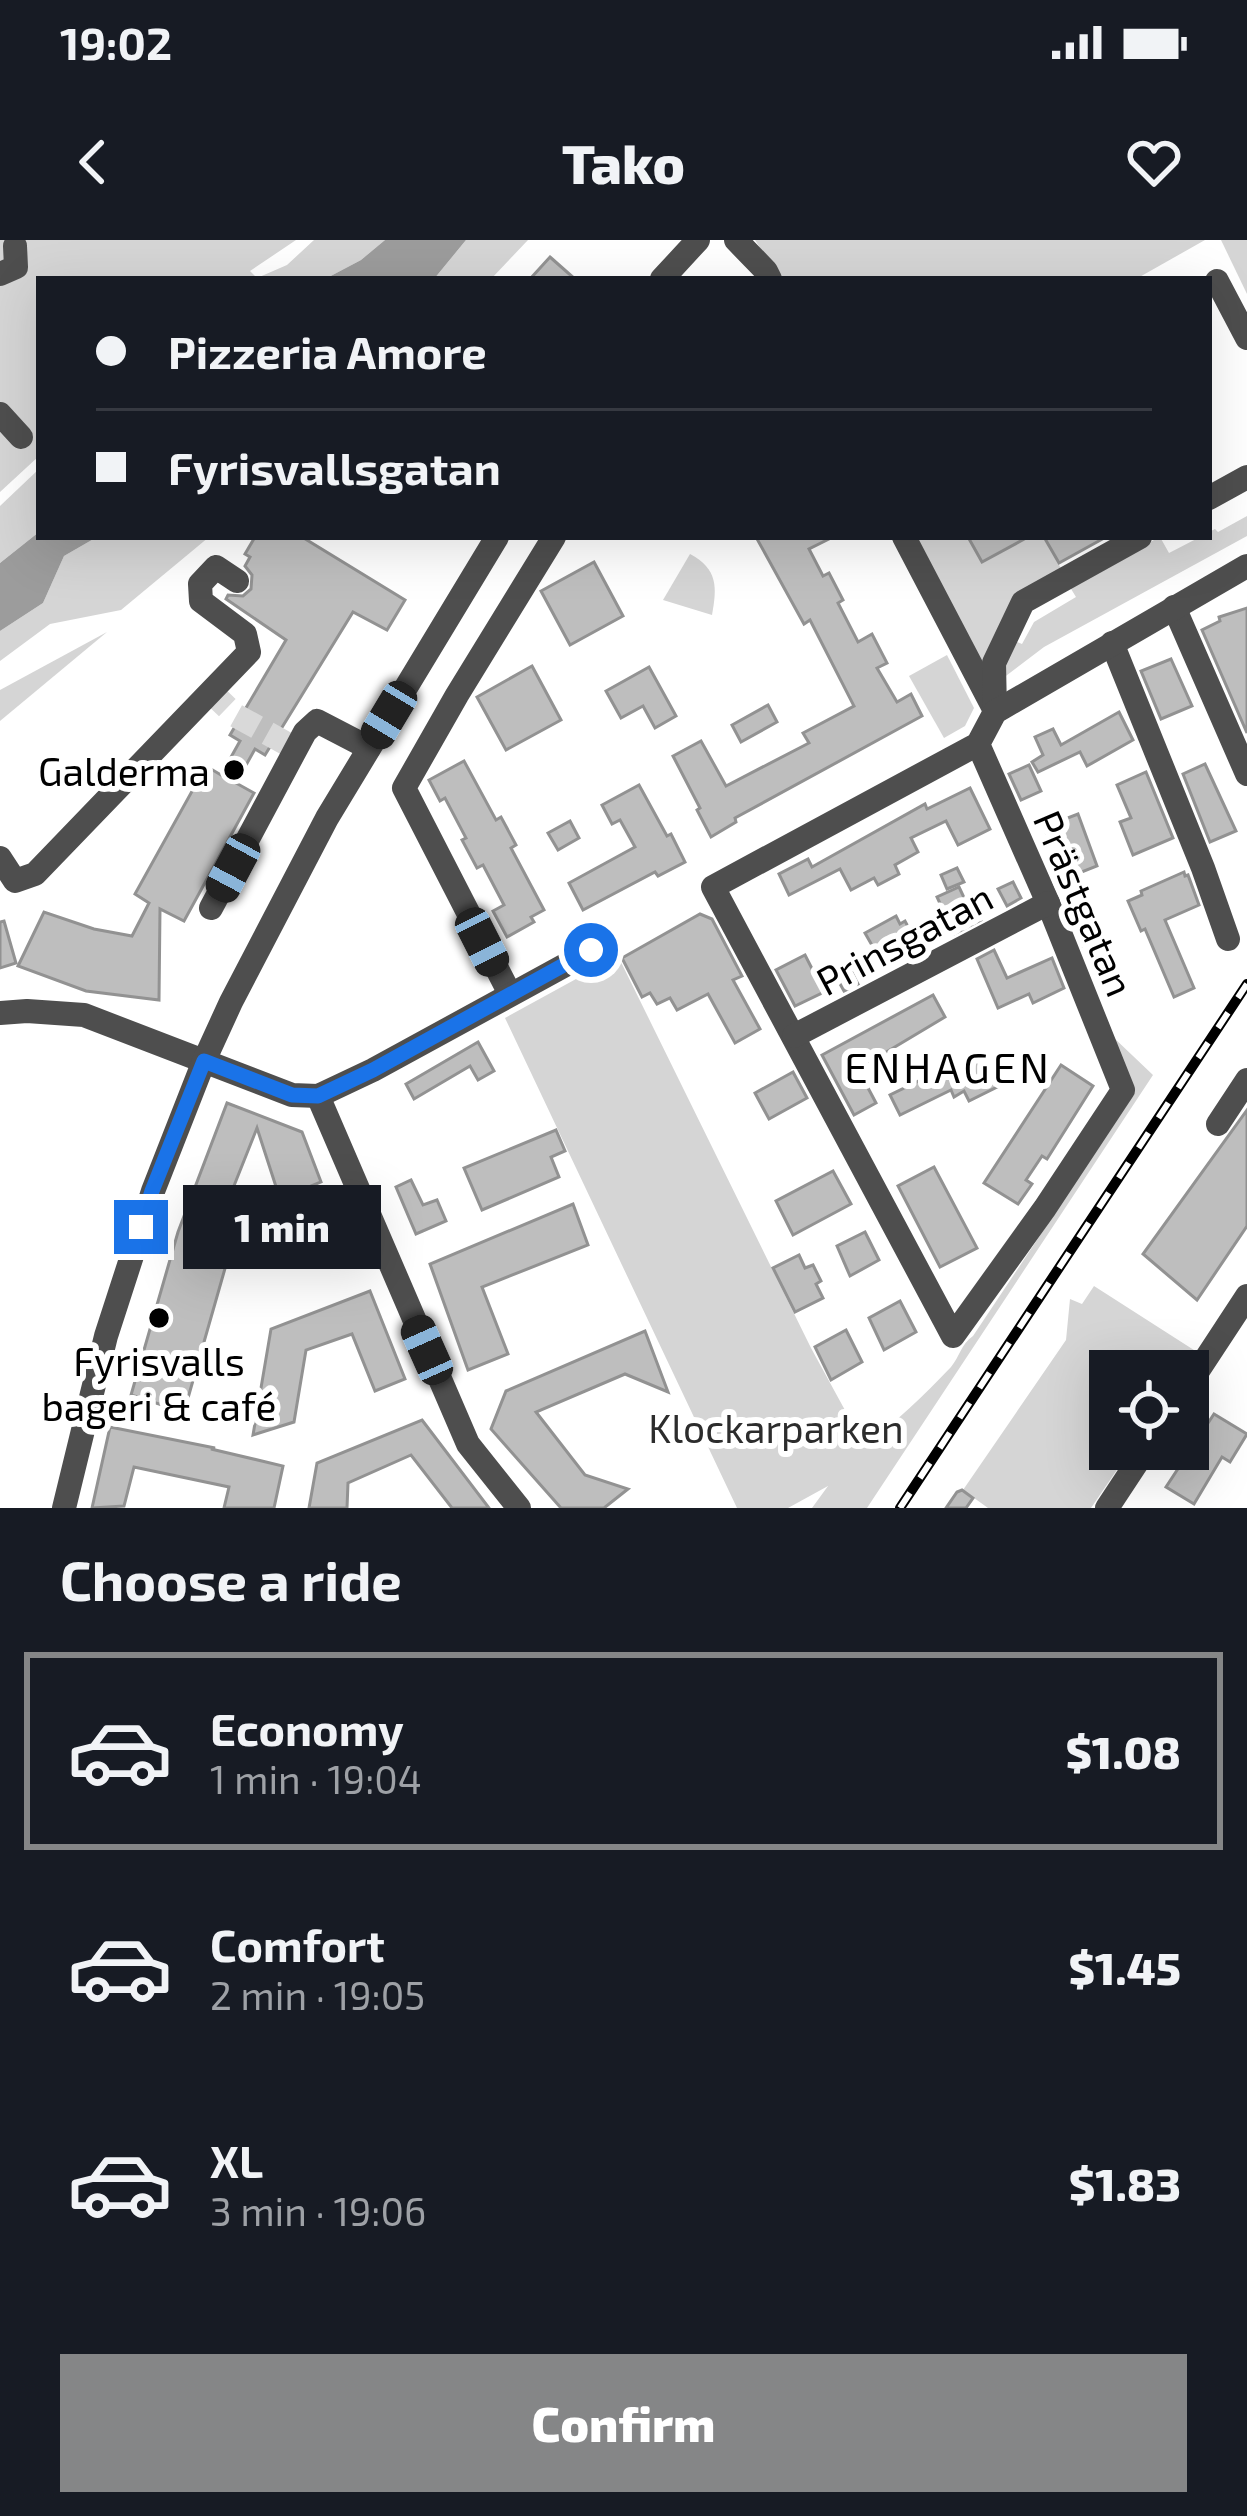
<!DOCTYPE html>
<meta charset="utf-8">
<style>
body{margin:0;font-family:"Exo 2",sans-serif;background:#242831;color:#f1f3f6;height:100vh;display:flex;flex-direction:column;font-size:45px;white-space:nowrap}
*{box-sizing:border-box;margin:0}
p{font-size:39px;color:#9ea1a6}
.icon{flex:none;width:66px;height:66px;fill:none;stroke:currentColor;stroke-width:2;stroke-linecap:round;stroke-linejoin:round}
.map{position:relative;height:1268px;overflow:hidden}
.sheet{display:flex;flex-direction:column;background:#171b24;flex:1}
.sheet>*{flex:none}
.guide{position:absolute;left:36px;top:36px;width:1176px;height:264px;border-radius:0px;box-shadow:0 12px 48px #0002;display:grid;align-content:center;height:264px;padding:0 60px;background:#171b24}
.fabs{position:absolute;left:1089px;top:1110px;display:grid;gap:24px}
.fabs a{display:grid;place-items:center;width:120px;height:120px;border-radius:0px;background:#171b24;box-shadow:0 12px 48px #0002;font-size:60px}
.end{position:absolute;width:54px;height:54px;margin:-27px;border:15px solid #1a73e8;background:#fff;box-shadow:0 0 0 6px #fff}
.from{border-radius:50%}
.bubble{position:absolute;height:84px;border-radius:0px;background:#171b24;box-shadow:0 12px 48px #0002;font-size:39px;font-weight:800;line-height:84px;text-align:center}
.car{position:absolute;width:36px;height:72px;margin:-36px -18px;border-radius:15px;box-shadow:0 0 9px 3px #0007;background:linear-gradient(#222 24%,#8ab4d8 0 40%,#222 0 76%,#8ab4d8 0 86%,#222 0)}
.guide b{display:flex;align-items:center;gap:42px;height:114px;font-size:45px}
.guide b+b{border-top:3px solid #363941}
.guide i{width:30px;height:30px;background:#f1f3f6}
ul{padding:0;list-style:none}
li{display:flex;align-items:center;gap:36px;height:198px;margin:0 24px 18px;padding:0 36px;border:6px solid transparent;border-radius:0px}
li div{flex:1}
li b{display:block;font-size:45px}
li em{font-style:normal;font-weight:800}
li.current{border-color:#858687}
li>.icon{width:108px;height:108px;stroke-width:1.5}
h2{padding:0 60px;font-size:54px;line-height:144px}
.primary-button{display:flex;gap:24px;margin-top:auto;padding:24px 60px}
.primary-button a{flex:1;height:138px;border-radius:0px;background:#858687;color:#fff;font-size:48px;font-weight:800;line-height:138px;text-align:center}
.status{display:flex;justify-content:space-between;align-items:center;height:84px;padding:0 60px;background:#171b24;direction:ltr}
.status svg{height:33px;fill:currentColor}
header{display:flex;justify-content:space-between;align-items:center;height:156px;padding:0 60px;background:#171b24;font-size:54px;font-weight:800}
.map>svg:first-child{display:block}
</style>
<div class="status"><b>19:02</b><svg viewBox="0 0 49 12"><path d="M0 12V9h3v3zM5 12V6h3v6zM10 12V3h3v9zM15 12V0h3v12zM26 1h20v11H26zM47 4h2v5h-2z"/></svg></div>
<header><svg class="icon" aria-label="back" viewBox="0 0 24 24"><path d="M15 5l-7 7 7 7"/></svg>Tako<svg class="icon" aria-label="heart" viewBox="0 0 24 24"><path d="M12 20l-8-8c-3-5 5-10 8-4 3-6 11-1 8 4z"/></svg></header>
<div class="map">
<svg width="1247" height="1268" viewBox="0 0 1247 1268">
<rect width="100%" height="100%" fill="#fff"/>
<!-- green -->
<g fill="#d5d5d5">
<polygon points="0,0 296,0 250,31 257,38 287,25 314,0 385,0 361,20 325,39 39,39 39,216 0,252"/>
<polygon points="466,0 528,0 491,39 434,39"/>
<polygon points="755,0 1205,0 1136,39 780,39"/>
<polygon points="1221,0 1247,0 1247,54"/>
<polygon points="39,229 39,292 0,323 0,266"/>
<polygon points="1247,276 1247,296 1044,407 994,445 1008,398 1022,404 1034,382 1076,357 1068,344 1160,297 1169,313 1200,297 1209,297 1209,292 1215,289 1218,292"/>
<polygon points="97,297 209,297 121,370 50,384 0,421 0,391 43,363 64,316"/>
<polygon points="917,297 968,297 982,322 1028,297 1061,297 1064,303 1052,310 1062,331 982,426"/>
<path d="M690 314C718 329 717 347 712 375L663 360Z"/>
<polygon points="107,392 0,481 0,450"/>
<polygon points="947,415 974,468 965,486 944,498 909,436"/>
<path d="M618 716 811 1108 864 1205C896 1183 924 1155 951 1127 960 1116 961 1104 973 1096L1129 862 1130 836 1112 796 1153 835 867 1268H812L828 1246 788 1268H737L505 778Z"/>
<polygon points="1094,1046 1197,1112 1184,1131 1110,1131 1110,1209 1131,1209 1091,1268 988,1268 963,1250 1066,1100 1070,1059 1082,1064"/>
</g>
<!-- water -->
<g fill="#9c9c9c">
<polygon points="385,0 466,0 434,39 325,39 361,20"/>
<polygon points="39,292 39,297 97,297 64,316 43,363 0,391 0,323"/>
</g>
<!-- building -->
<g fill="#bebebe" stroke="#929292" stroke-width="3">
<polygon points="550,17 575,39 530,39"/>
<polygon points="255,297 302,297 405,360 387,390 353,372 265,515 255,509 236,543 254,553 184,681 160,669 159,760 86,751 18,726 44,672 94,689 132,696 149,663 135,654 206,526 221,535 240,501 230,495 286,400 226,359 228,355 243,356 251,349 252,335 245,326 250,317 245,314"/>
<polygon points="756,297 833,297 809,309 823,336 829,333 843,360 838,363 858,402 872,394 887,423 877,428 897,462 911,454 922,476 735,578 736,582 711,597 697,570 700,568 673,516 701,501 726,546 809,503 803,493 854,466 810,380 804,384"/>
<polygon points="968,297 1028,297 982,322"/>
<polygon points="1044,297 1106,297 1059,323"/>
<polygon points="594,322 623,376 570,405 541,351"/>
<polygon points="1247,368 1247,493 1202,390 1220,381 1219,377"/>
<polygon points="1171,419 1192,466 1161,479 1141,431"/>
<polygon points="532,426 561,480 506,510 477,457"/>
<polygon points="649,427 676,476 655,488 643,466 621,478 606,451"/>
<polygon points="768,465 777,482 741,502 732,485"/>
<polygon points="1119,472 1133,500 1087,526 1080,512 1038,532 1032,522 1043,515 1035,497 1053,489 1061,505"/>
<polygon points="464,521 496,580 501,577 516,605 511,608 544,670 531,677 534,682 507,697 493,671 504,665 483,625 477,628 462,600 466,598 445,558 440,561 429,540"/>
<polygon points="1205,524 1236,591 1210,602 1183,534"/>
<polygon points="1029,525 1041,551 1021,560 1009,534"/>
<polygon points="1146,532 1173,598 1133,615 1120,582 1131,578 1117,545"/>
<polygon points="639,545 667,596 671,594 685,622 658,636 655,632 583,670 569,643 635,607 620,580 612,584 602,565"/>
<polygon points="970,548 990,589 958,605 946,581 911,598 918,612 895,625 899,634 878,645 874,638 851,650 840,629 789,655 779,634 808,619 812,627 925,564 927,569"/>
<polygon points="1078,574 1097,626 1064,639 1044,587"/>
<polygon points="570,581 579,598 558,610 548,593"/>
<polygon points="957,628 964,642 947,649 941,635"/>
<polygon points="1184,632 1185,636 1188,635 1199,665 1165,680 1194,748 1174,757 1145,689 1141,691 1128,661 1142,655 1141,651"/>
<polygon points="1013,642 1021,658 1007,666 998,649"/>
<polygon points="959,647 974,679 980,677 981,680 954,694 937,657"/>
<polygon points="700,674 712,679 742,736 733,740 760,789 735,803 708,754 677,770 670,758 657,764 650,753 642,757 622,718"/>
<polygon points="896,676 900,684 905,681 912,694 907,697 911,704 881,721 865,693"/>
<polygon points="1085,676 1097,700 1083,706 1073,681"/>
<polygon points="4,681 16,723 0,728 0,682"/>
<polygon points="994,710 1007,738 1052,718 1064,748 1033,763 1029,754 998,768 977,719"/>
<polygon points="805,715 824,752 795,766 776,730"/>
<polygon points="850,728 858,744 844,751 835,735"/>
<polygon points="933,755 945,777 858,829 876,863 854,875 822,815"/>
<polygon points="478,802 494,831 478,840 470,826 414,859 406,844"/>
<polygon points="983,815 999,846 969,861 964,851 954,857 951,850 900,875 890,855 931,835 934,840"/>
<polygon points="1061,825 1093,846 1047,919 1042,916 1026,940 1032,944 1018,964 984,943"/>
<polygon points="793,832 807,858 769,879 755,853"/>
<polygon points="227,863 302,892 321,942 280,959 257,888 208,1011 228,1018 184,1172 131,1155 178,992"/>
<polygon points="1247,870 1247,986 1197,1060 1143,1014"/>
<polygon points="556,890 565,911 551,917 559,937 482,970 464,928"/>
<polygon points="934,927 977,1008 940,1027 898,946"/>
<polygon points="833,931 851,964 793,995 776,961"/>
<polygon points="411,940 423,965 437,960 446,981 416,994 396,947"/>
<polygon points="573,964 588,1005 482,1047 508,1114 468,1130 430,1024"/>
<polygon points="865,992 879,1020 850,1036 837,1006"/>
<polygon points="799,1015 805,1028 813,1025 821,1041 816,1044 823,1058 795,1072 773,1028"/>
<polygon points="370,1051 405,1139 375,1151 352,1094 306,1110 294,1182 253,1195 271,1089"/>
<polygon points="900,1061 916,1092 884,1110 869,1078"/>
<polygon points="846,1090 862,1122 831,1140 815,1107"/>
<polygon points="645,1091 668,1152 625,1134 536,1172 585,1235 628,1249 604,1268 561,1268 491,1189 506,1151"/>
<polygon points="1214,1174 1247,1194 1230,1222 1222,1217 1194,1264 1166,1247"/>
<polygon points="422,1180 489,1268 452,1268 411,1215 348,1243 347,1268 309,1268 317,1223"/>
<polygon points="110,1187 215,1208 211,1209 283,1226 274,1268 224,1268 229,1247 134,1227 124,1266 92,1268"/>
<polygon points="962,1250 973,1258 966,1268 946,1268 957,1252"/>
</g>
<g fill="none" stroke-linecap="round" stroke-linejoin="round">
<!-- minor-tunnel -->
<polyline stroke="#d9d9d9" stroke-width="24" stroke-dasharray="24 12" stroke-linecap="butt" points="210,451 235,475 296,509"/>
<!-- minor -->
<g stroke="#4e4e4e" stroke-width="24">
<polyline points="736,0 766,31 770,39"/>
<polyline points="0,34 16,27 15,6"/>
<polyline points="662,39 698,0"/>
<polyline points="1217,41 1247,98"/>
<polyline points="0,174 21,197"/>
<polyline points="1209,258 1247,237"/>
<polyline points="904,297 992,465"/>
<polyline points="1174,367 1247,534"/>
<polyline points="1112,403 1203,628 1228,699"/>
<polyline points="995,472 994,423 1023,362 1140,297"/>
<polyline points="978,504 1048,663 1123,850 1045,968 953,1096 713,647 978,504 995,472 1247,326"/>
<polyline points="0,618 15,641 35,634 249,412 245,394 201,361 200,344 216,327 237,341"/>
<polyline points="211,668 305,492 317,481 369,508"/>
<polyline points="510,754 404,548 457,455 554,297"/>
<polyline points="0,773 27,771 84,775 292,855 318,856 373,830 591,711"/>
<polyline points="794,796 1048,663"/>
<polyline points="318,856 468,1204 519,1268"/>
<polyline points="1218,884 1247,840"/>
<polyline points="1188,1146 1247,1056"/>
<polyline points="64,1268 106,1096 153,951 204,821 231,762 327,578 497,297"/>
<polyline points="1107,1268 1146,1209"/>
</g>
<defs>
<polyline id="rail" points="900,1268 1247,744"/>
</defs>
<!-- rail casing -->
<use href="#rail" stroke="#000" stroke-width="10"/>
<!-- rail -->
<use href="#rail" stroke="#fff" stroke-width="6" stroke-dasharray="18" stroke-linecap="butt"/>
</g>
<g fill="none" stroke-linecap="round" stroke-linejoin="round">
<!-- route -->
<polyline stroke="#1a73e8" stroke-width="15" points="141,987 152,951 204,821 292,855 318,856 373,830 591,710"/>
</g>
<!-- markers -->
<g fill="#000" stroke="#fff" stroke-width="4.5">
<circle cx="234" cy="530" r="12"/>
<circle cx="159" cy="1078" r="12"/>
</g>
<g text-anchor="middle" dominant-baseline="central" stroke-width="12" stroke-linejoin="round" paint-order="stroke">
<!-- poi labels -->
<g font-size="39" fill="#000" stroke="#fff" text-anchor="end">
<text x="210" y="530">Galderma</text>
<text x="159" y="1120" text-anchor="middle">Fyrisvalls<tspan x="159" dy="45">bageri &amp; café</tspan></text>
</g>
<!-- street labels -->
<g font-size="39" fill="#000" stroke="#fff">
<text transform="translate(1085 663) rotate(67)">Prästgatan</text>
<text transform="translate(904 698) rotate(-28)">Prinsgatan</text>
</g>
<!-- park labels -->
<g font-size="39" fill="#2c2c2c" stroke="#fff">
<text x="776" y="1187">Klockarparken</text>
</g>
<!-- neighbourhood labels -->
<g font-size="42" letter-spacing="3" fill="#000" stroke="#fff">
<text x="948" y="826">ENHAGEN</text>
</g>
</g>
</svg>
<div class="fabs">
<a><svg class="icon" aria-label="locate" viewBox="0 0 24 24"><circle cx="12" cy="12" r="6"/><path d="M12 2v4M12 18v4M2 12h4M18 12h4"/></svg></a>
</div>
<i class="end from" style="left:591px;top:710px"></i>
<i class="end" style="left:141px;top:987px"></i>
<div class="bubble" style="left:183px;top:945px;width:198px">1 min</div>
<i class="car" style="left:389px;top:475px;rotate:211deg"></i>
<i class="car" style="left:233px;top:628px;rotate:208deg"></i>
<i class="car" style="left:482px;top:702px;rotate:153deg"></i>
<i class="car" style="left:427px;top:1110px;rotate:336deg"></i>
<div class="guide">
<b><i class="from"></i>Pizzeria Amore</b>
<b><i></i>Fyrisvallsgatan</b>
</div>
</div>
<section class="sheet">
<h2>Choose a ride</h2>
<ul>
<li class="current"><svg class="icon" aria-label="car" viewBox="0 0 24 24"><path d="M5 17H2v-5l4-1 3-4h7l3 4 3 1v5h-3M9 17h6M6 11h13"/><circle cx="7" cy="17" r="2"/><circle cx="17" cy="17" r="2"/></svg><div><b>Economy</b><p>1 min · 19:04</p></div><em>$1.08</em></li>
<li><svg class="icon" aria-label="car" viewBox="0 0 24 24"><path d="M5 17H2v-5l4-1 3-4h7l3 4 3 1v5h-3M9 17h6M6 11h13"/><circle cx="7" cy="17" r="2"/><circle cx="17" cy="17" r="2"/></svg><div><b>Comfort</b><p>2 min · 19:05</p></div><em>$1.45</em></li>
<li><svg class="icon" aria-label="car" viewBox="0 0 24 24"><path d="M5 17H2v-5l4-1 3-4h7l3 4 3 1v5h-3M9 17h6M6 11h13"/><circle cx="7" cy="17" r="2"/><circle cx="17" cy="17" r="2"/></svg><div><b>XL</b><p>3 min · 19:06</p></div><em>$1.83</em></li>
</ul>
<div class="primary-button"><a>Confirm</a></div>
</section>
